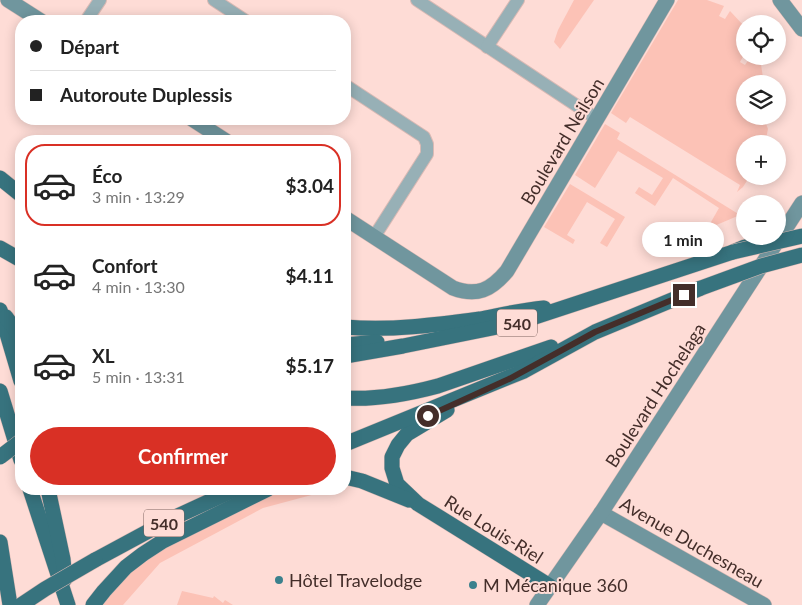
<!DOCTYPE html>
<html lang="fr">
<meta charset="utf-8">
<style>
body{margin:0;font-family:Lato,sans-serif;background:#f6f6f6;color:#222;height:100vh;display:flex;flex-direction:column;font-size:19px;white-space:nowrap}
*{box-sizing:border-box;margin:0}
p{font-size:16px;color:#767676}
.icon{flex:none;width:28px;height:28px;fill:none;stroke:currentColor;stroke-width:2;stroke-linecap:round;stroke-linejoin:round}
.map{position:relative;flex:1;overflow:hidden}
.drawer{position:absolute;left:15px;top:135px;width:336px;height:360px;display:flex;flex-direction:column;background:#fff;border-radius:20px;box-shadow:0 2px 12px #0003}
.drawer>*{flex:none}
.hud{position:absolute;left:15px;top:15px;width:336px;height:110px;border-radius:20px;box-shadow:0 2px 12px #0003;display:grid;align-content:center;height:110px;padding:0 15px;background:#fff}
.fabs{position:absolute;left:736px;top:15px;display:grid;gap:10px}
.fabs a{display:grid;place-items:center;width:50px;height:50px;border-radius:50%;background:#fff;box-shadow:0 2px 12px #0003;font-size:25px}
.end{position:absolute;width:22px;height:22px;margin:-11px;border:6px solid #442e2a;background:#fff;box-shadow:0 0 0 2px #fff}
.from{border-radius:50%}
.bubble{position:absolute;height:35px;border-radius:18px;background:#fff;box-shadow:0 2px 12px #0003;font-size:16px;font-weight:700;line-height:35px;text-align:center}
.hud b{display:flex;align-items:center;gap:18px;height:48px;font-size:19px}
.hud b+b{border-top:1px solid #e0e0e0}
.hud i{width:12px;height:12px;background:#222}
ul{padding:9px 0 0;list-style:none}
li{display:flex;align-items:center;gap:15px;height:82px;margin:0 10px 8px;padding:0 5px;border:2px solid transparent;border-radius:20px}
li div{flex:1}
li b{display:block;font-size:19px}
li em{font-style:normal;font-weight:700}
li.on{border-color:#d93025}
li>.icon{width:45px;height:45px;stroke-width:1.5}
.button{display:flex;gap:10px;margin-top:auto;padding:10px 15px}
.button a{flex:1;height:58px;border-radius:30px;background:#d93025;color:#fff;font-size:20px;font-weight:700;line-height:58px;text-align:center}
.map>svg:first-child{display:block}
</style>
<div class="map">
<svg width="802" height="605" viewBox="0 0 802 605">
<rect width="100%" height="100%" fill="#fedcd6"/>
<!-- green -->
<g fill="#fcc2b6">
<polygon points="574,0 594,0 560,49 554,42 558,30"/>
<polygon points="678,0 707,0 724,6 719,16 725,19 730,11 745,27 743,32 745,34 745,53 740,62 745,65 751,56 760,56 760,58 764,84 745,84 745,116 760,116 760,119 765,121 768,129 765,144 745,144 745,176 750,176 743,187 737,192 740,185 630,117 626,123 611,113"/>
<polygon points="605,124 620,133 617,139 740,215 707,229 719,208 673,178 655,206 635,193 639,187 652,195 663,178 618,151 595,188 575,175"/>
<polygon points="570,184 625,217 607,247 600,243 615,219 587,202 567,235 575,240 573,244 544,227"/>
<polygon points="273,489 334,489 263,508 160,563 123,605 93,605 126,567"/>
<polygon points="182,591 213,598 214,596 223,603 225,600 233,605 177,605"/>
</g>
<g fill="none" stroke-linecap="round" stroke-linejoin="round">
<defs>
<g id="street">
<polyline points="214,0 246,21"/>
<polyline points="417,0 597,119"/>
<polyline points="86,21 100,0"/>
<polyline points="487,47 518,0"/>
<polyline points="345,85 424,137 427,144 427,154 374,237"/>
</g>
<g id="secondary">
<polyline points="8,0 41,21"/>
<polyline points="780,0 802,29"/>
<polyline points="192,119 226,141"/>
<path d="M345 218 453 288C477 297 491 290 507 271L667 0"/>
<polyline points="601,513 764,605"/>
<polyline points="537,605 601,513 802,203"/>
</g>
<g id="highway">
<polyline points="0,178 21,195"/>
<polyline points="0,248 21,260"/>
<polyline points="0,310 21,381"/>
<polyline points="6,317 21,338"/>
<path d="M345 327C390 331 435 325 480 319 501 315 522 310 544 308"/>
<polyline points="345,345 377,342"/>
<polyline points="345,356 403,346 517,323 733,252 745,247"/>
<polyline points="0,391 21,460"/>
<path d="M345 398C376 400 408 394 438 386L551 347"/>
<polyline points="447,410 407,434 398,445 392,457 392,468 397,484 418,504 550,586"/>
<polyline points="345,444 524,371 595,332 701,288"/>
<polyline points="345,477 362,481 409,500"/>
<polyline points="30,489 68,605"/>
<polyline points="48,489 63,559 65,579"/>
<polyline points="0,542 10,605"/>
<polyline points="95,560 171,519 236,489"/>
<polyline points="93,605 104,591 126,567 143,554 163,541 268,489"/>
</g>
</defs>
<!-- street casing -->
<use href="#street" stroke="#d9b9b4" stroke-width="14"/>
<!-- secondary casing -->
<use href="#secondary" stroke="#d9b9b4" stroke-width="16"/>
<!-- highway casing -->
<use href="#highway" stroke="#d9b9b4" stroke-width="16"/>
<!-- street -->
<use href="#street" stroke="#97b0b6" stroke-width="12"/>
<!-- secondary -->
<use href="#secondary" stroke="#70969e" stroke-width="15"/>
<!-- highway -->
<use href="#highway" stroke="#37737e" stroke-width="15"/>
<defs>
<g id="highway-bridge">
<polyline points="733,252 802,236"/>
<polyline points="701,288 761,266 802,255"/>
<polyline points="0,457 21,441"/>
<polyline points="21,605 45,589 95,560"/>
</g>
</defs>
<!-- highway-bridge casing -->
<use href="#highway-bridge" stroke="#d9b9b4" stroke-width="16" stroke-linecap="butt"/>
<!-- highway-bridge -->
<use href="#highway-bridge" stroke="#37737e" stroke-width="15"/>
</g>
<g fill="none" stroke-linecap="round" stroke-linejoin="round">
<!-- route -->
<polyline stroke="#442e2a" stroke-width="6" points="428,416 509,379 595,332 684,295"/>
</g>
<!-- markers -->
<g fill="#3b818d" stroke="#fedcd6" stroke-width="2">
<circle cx="279" cy="580" r="5"/>
<circle cx="473" cy="585" r="5"/>
</g>
<g text-anchor="middle" dominant-baseline="central" stroke-width="4" stroke-linejoin="round" paint-order="stroke">
<!-- shield labels -->
<g fill="#fedcd6" stroke="#7c625e" stroke-width="1">
<rect x="497" y="309.5" width="40" height="27" rx="4"/>
<rect x="144" y="509.5" width="40" height="27" rx="4"/>
</g>
<g font-size="16" font-weight="bold" fill="#442e2a">
<text x="517" y="323">540</text>
<text x="164" y="523">540</text>
</g>
<!-- street labels -->
<g font-size="18" fill="#442e2a" stroke="#fedcd6">
<text transform="translate(562 141) rotate(-59)">Boulevard Neilson</text>
<text transform="translate(655 395) rotate(-57)">Boulevard Hochelaga</text>
<text transform="translate(494 529) rotate(32)">Rue Louis-Riel</text>
<text transform="translate(692 542) rotate(30)">Avenue Duchesneau</text>
</g>
<!-- poi labels -->
<g font-size="18" fill="#442e2a" stroke="#fedcd6" text-anchor="start">
<text x="289" y="580">Hôtel Travelodge</text>
<text x="483" y="585">M Mécanique 360</text>
</g>
</g>
</svg>
<div class="fabs">
<a><svg class="icon" aria-label="locate" viewBox="0 0 24 24"><circle cx="12" cy="12" r="6"/><path d="M12 2v4M12 18v4M2 12h4M18 12h4"/></svg></a>
<a><svg class="icon" aria-label="layers" viewBox="0 0 24 24"><path d="M12 4l9 5-9 5-9-5zM3 14l9 5 9-5"/></svg></a>
<a>+</a>
<a>−</a>
</div>
<i class="end from" style="left:428px;top:416px"></i>
<i class="end" style="left:684px;top:295px"></i>
<div class="bubble" style="left:642px;top:222px;width:82px">1 min</div>
<div class="hud">
<b><i class="from"></i>Départ</b>
<b><i></i>Autoroute Duplessis</b>
</div>
<section class="drawer">
<ul>
<li class="on"><svg class="icon" aria-label="car" viewBox="0 0 24 24"><path d="M5 17H2v-5l4-1 3-4h7l3 4 3 1v5h-3M9 17h6M6 11h13"/><circle cx="7" cy="17" r="2"/><circle cx="17" cy="17" r="2"/></svg><div><b>Éco</b><p>3 min · 13:29</p></div><em>$3.04</em></li>
<li><svg class="icon" aria-label="car" viewBox="0 0 24 24"><path d="M5 17H2v-5l4-1 3-4h7l3 4 3 1v5h-3M9 17h6M6 11h13"/><circle cx="7" cy="17" r="2"/><circle cx="17" cy="17" r="2"/></svg><div><b>Confort</b><p>4 min · 13:30</p></div><em>$4.11</em></li>
<li><svg class="icon" aria-label="car" viewBox="0 0 24 24"><path d="M5 17H2v-5l4-1 3-4h7l3 4 3 1v5h-3M9 17h6M6 11h13"/><circle cx="7" cy="17" r="2"/><circle cx="17" cy="17" r="2"/></svg><div><b>XL</b><p>5 min · 13:31</p></div><em>$5.17</em></li>
</ul>
<div class="button"><a>Confirmer</a></div>
</section>
</div>
